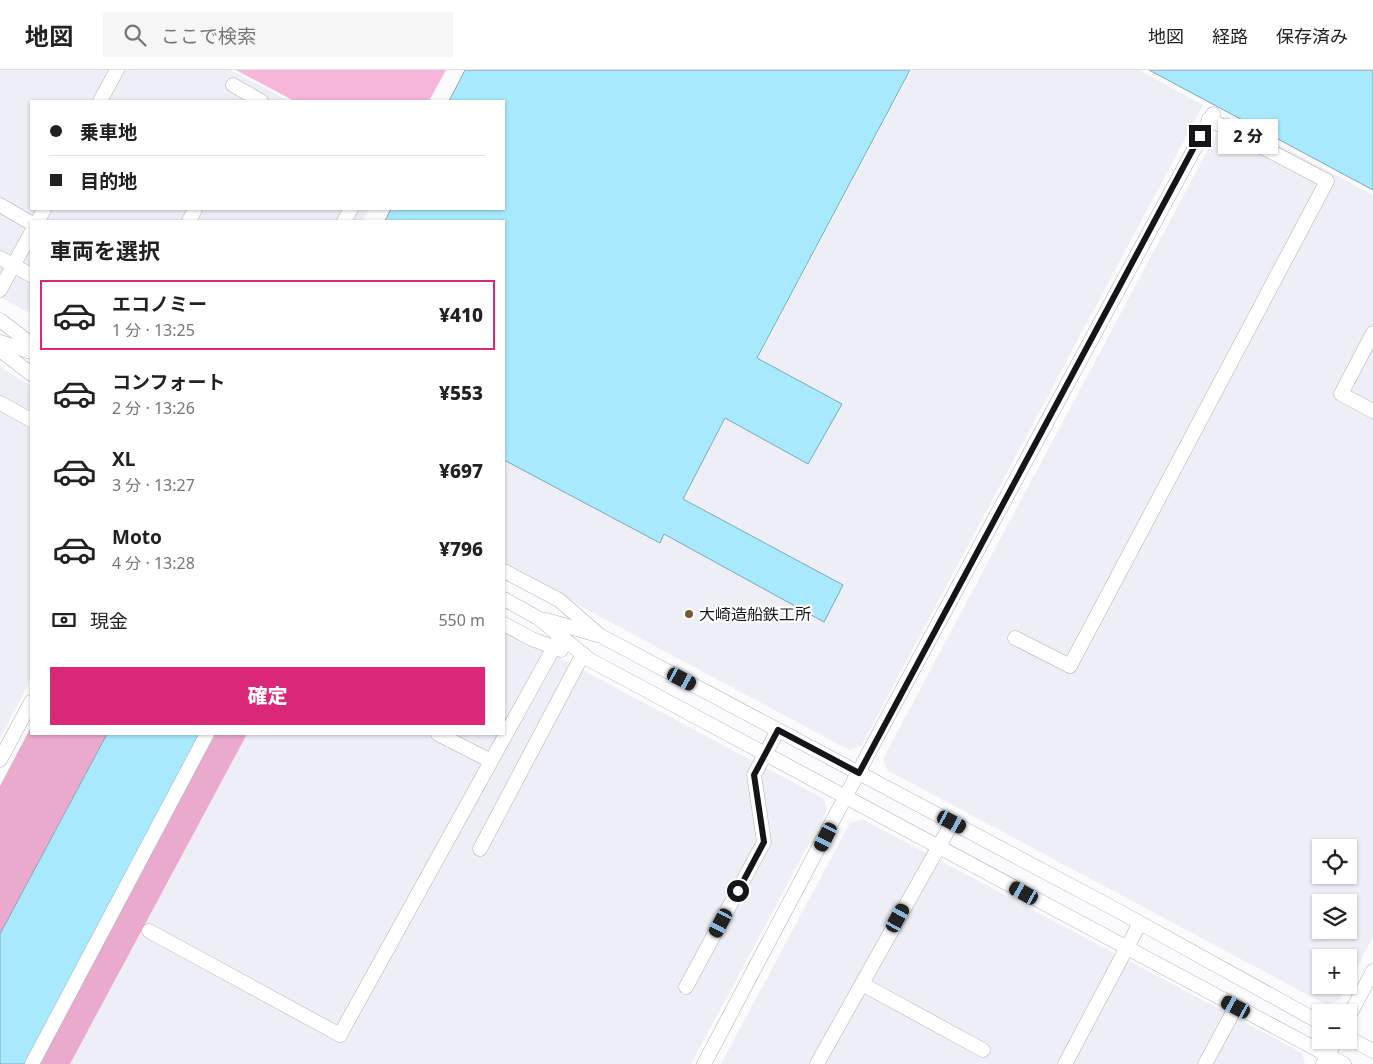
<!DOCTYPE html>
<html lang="ja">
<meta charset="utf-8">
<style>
body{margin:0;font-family:"Noto Sans","Noto Sans JP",sans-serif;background:#f6f6f6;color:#222;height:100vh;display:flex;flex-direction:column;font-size:19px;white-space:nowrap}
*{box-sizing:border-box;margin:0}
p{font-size:16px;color:#767676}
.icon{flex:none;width:28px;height:28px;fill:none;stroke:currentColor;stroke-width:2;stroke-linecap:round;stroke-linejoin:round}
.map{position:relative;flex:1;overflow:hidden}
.panel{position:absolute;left:30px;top:150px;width:475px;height:515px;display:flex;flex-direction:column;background:#fff;border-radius:0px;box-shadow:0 1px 4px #0004}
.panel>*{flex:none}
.guide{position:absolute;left:30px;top:30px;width:475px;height:110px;border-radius:0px;box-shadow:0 1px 4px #0004;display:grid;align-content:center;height:110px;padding:0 20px;background:#fff}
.tools{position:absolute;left:1312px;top:769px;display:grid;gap:10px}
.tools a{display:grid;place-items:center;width:45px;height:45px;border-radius:0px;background:#fff;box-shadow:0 1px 4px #0004;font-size:25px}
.end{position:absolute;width:22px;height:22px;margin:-11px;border:6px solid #141519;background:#fff;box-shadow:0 0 0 2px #fff}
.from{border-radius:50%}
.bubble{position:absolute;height:35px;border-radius:0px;background:#fff;box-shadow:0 1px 4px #0004;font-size:16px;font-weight:800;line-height:35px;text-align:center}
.car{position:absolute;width:15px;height:30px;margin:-15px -8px;border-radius:6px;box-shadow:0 0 4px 1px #0007;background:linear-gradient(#222 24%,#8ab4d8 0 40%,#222 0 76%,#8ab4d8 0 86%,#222 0)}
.guide b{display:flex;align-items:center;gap:18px;height:48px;font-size:19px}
.guide b+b{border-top:1px solid #e0e0e0}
.guide i{width:12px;height:12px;background:#222}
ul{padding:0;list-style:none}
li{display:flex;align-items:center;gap:15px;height:70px;margin:0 10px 8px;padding:0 10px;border:2px solid transparent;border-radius:0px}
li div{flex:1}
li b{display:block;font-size:19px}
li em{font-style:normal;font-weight:800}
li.on{border-color:#db2777}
li>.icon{width:45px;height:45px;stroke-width:1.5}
h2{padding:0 20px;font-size:22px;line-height:60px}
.pay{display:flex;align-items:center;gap:12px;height:55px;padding:0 20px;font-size:19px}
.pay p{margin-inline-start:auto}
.action{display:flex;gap:10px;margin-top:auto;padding:10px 20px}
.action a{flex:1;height:58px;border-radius:0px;background:#db2777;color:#fff;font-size:20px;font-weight:800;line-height:58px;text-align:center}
header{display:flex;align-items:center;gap:30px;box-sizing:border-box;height:70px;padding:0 25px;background:#fff;border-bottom:1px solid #e0e0e0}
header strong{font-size:24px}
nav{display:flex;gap:28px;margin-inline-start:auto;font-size:18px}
.search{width:350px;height:45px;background:#f6f6f6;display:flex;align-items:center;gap:12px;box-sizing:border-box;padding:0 18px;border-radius:0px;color:#767676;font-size:19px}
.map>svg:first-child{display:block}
</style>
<header>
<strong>地図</strong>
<div class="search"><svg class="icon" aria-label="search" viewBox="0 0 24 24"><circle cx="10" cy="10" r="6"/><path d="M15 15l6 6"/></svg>ここで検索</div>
<nav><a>地図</a><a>経路</a><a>保存済み</a></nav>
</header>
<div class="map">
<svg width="1373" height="994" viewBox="0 0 1373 994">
<rect width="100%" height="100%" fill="#fbfbfe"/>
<!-- built -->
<g fill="#edeef6" fill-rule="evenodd">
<polygon points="0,0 230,0 289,31 31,31 31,139 369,139 362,151 31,151 31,244 0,227"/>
<polygon points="912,0 1139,0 1203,35 861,676 849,680 504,495 504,390 660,472"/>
<path d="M1226 46 1373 125V867L1349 912V888H1321V915H1347L1339 930 1327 935 887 700 883 689ZM1321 778H1349V805H1321ZM1321 832H1349V860H1321Z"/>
<polygon points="0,297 31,316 31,609 0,668"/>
<polygon points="504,558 824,729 827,740 691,994 70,994 247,664 504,664"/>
<polygon points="862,749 1302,983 1305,994 721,994 850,753"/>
</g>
<!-- green -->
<polygon fill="#f6b6da" points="236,0 446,0 429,31 294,31"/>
<!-- forest -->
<g fill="#eaaace">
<polygon points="31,657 31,664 107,664 0,864 0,716"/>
<polygon points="212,664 247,664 70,994 36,994"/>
</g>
<!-- water -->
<g fill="#a8e9fd" stroke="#7ca9b9">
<polygon points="465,0 910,0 757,288 842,334 808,394 725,348 683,429 843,515 824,552 664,464 660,473 504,390 504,151 385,151 391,139 504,139 504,31 449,31"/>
<polygon points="1149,0 1373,0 1373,120"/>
<polygon points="107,664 205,664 28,994 0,994 0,864"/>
</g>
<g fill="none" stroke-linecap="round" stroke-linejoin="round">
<defs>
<g id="minor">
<polyline points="233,15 261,31"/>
<polyline points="100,31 117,0"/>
<polyline points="0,135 31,153"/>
<polyline points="38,151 44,139"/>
<polyline points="189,151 195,139"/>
<polyline points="344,151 351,139"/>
<polyline points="0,188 31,205"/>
<polyline points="0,220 31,163"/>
<polyline points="0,250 31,274"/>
<polyline points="1373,263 1341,324 1373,341"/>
<polyline points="0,272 31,282"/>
<polyline points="0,280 31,304"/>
<polyline points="0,333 31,350"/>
<polyline points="504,501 559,530 597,563"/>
<polyline points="504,529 538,548 590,590 1344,994"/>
<polyline points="546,550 601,566 1113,838 1321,953"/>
<polyline points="504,554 532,569 561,580"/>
<polyline points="1015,568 1070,596 1327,111 1209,49"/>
<polyline points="438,664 491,691"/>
<polyline points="0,690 31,632"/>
<polyline points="480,779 583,584"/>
<polyline points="149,861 340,965 564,559"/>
<polyline points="862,914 983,980"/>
<polyline points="686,917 764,772 754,705 778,660"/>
<polyline points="1349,946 1373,901"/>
<polyline points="1349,968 1373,981"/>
<polyline points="32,994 207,664"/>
<polyline points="704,994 885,652 1213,44"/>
<polyline points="817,994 952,753"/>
<polyline points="1065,994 1140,853"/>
<polyline points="1205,994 1236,937"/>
<polyline points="1323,994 1336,970"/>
</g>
</defs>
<!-- minor casing -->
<use href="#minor" stroke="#aeafbd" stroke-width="15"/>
<!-- minor -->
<use href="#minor" stroke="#fff" stroke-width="14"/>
</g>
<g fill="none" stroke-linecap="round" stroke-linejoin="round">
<!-- route -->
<polyline stroke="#141519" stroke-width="6" points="738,821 764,772 754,705 778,660 859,703 1200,66"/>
</g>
<!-- markers -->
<circle fill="#765b2d" stroke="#fff" stroke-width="2" cx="689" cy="544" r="5"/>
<g text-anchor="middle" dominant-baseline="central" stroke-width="4.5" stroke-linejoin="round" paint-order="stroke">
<!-- poi labels -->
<g font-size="16" fill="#141519" stroke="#fff" text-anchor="start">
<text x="699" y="544">大崎造船鉄工所</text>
</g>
</g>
</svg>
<div class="tools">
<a><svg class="icon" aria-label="locate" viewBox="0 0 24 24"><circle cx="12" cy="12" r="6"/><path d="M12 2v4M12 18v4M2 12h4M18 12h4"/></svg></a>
<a><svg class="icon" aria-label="layers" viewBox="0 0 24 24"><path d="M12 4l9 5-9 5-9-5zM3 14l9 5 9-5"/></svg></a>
<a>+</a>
<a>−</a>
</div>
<i class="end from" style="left:738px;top:821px"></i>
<i class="end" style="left:1200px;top:66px"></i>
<div class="bubble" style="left:1218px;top:49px;width:60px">2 分</div>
<i class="car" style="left:682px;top:609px;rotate:118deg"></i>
<i class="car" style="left:952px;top:752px;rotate:118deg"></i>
<i class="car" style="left:826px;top:767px;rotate:207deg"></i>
<i class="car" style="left:1024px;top:823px;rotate:299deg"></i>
<i class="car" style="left:898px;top:848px;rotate:29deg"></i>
<i class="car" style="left:721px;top:853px;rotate:208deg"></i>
<i class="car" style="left:1236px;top:937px;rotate:298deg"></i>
<div class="guide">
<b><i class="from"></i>乗車地</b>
<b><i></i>目的地</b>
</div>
<section class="panel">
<h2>車両を選択</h2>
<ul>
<li class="on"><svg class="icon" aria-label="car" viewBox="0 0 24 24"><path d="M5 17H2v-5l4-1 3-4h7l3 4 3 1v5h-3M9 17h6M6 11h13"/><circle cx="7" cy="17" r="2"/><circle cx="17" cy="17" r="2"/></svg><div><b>エコノミー</b><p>1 分 · 13:25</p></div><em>¥410</em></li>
<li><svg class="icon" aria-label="car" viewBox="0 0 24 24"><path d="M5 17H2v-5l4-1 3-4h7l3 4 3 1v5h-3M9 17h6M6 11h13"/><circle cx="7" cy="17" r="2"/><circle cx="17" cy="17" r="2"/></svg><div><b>コンフォート</b><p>2 分 · 13:26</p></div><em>¥553</em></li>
<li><svg class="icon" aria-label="car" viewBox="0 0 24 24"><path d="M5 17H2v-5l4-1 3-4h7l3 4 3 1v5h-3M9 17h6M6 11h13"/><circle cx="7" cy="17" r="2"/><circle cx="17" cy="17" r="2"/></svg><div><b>XL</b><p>3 分 · 13:27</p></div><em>¥697</em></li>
<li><svg class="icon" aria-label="car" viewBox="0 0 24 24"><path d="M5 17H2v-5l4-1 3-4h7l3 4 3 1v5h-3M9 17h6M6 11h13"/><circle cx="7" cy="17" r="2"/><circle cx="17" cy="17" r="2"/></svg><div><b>Moto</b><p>4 分 · 13:28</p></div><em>¥796</em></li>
</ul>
<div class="pay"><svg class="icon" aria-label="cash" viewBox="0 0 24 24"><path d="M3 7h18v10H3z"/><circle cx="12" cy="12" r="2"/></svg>現金<p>550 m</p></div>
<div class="action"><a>確定</a></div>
</section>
</div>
